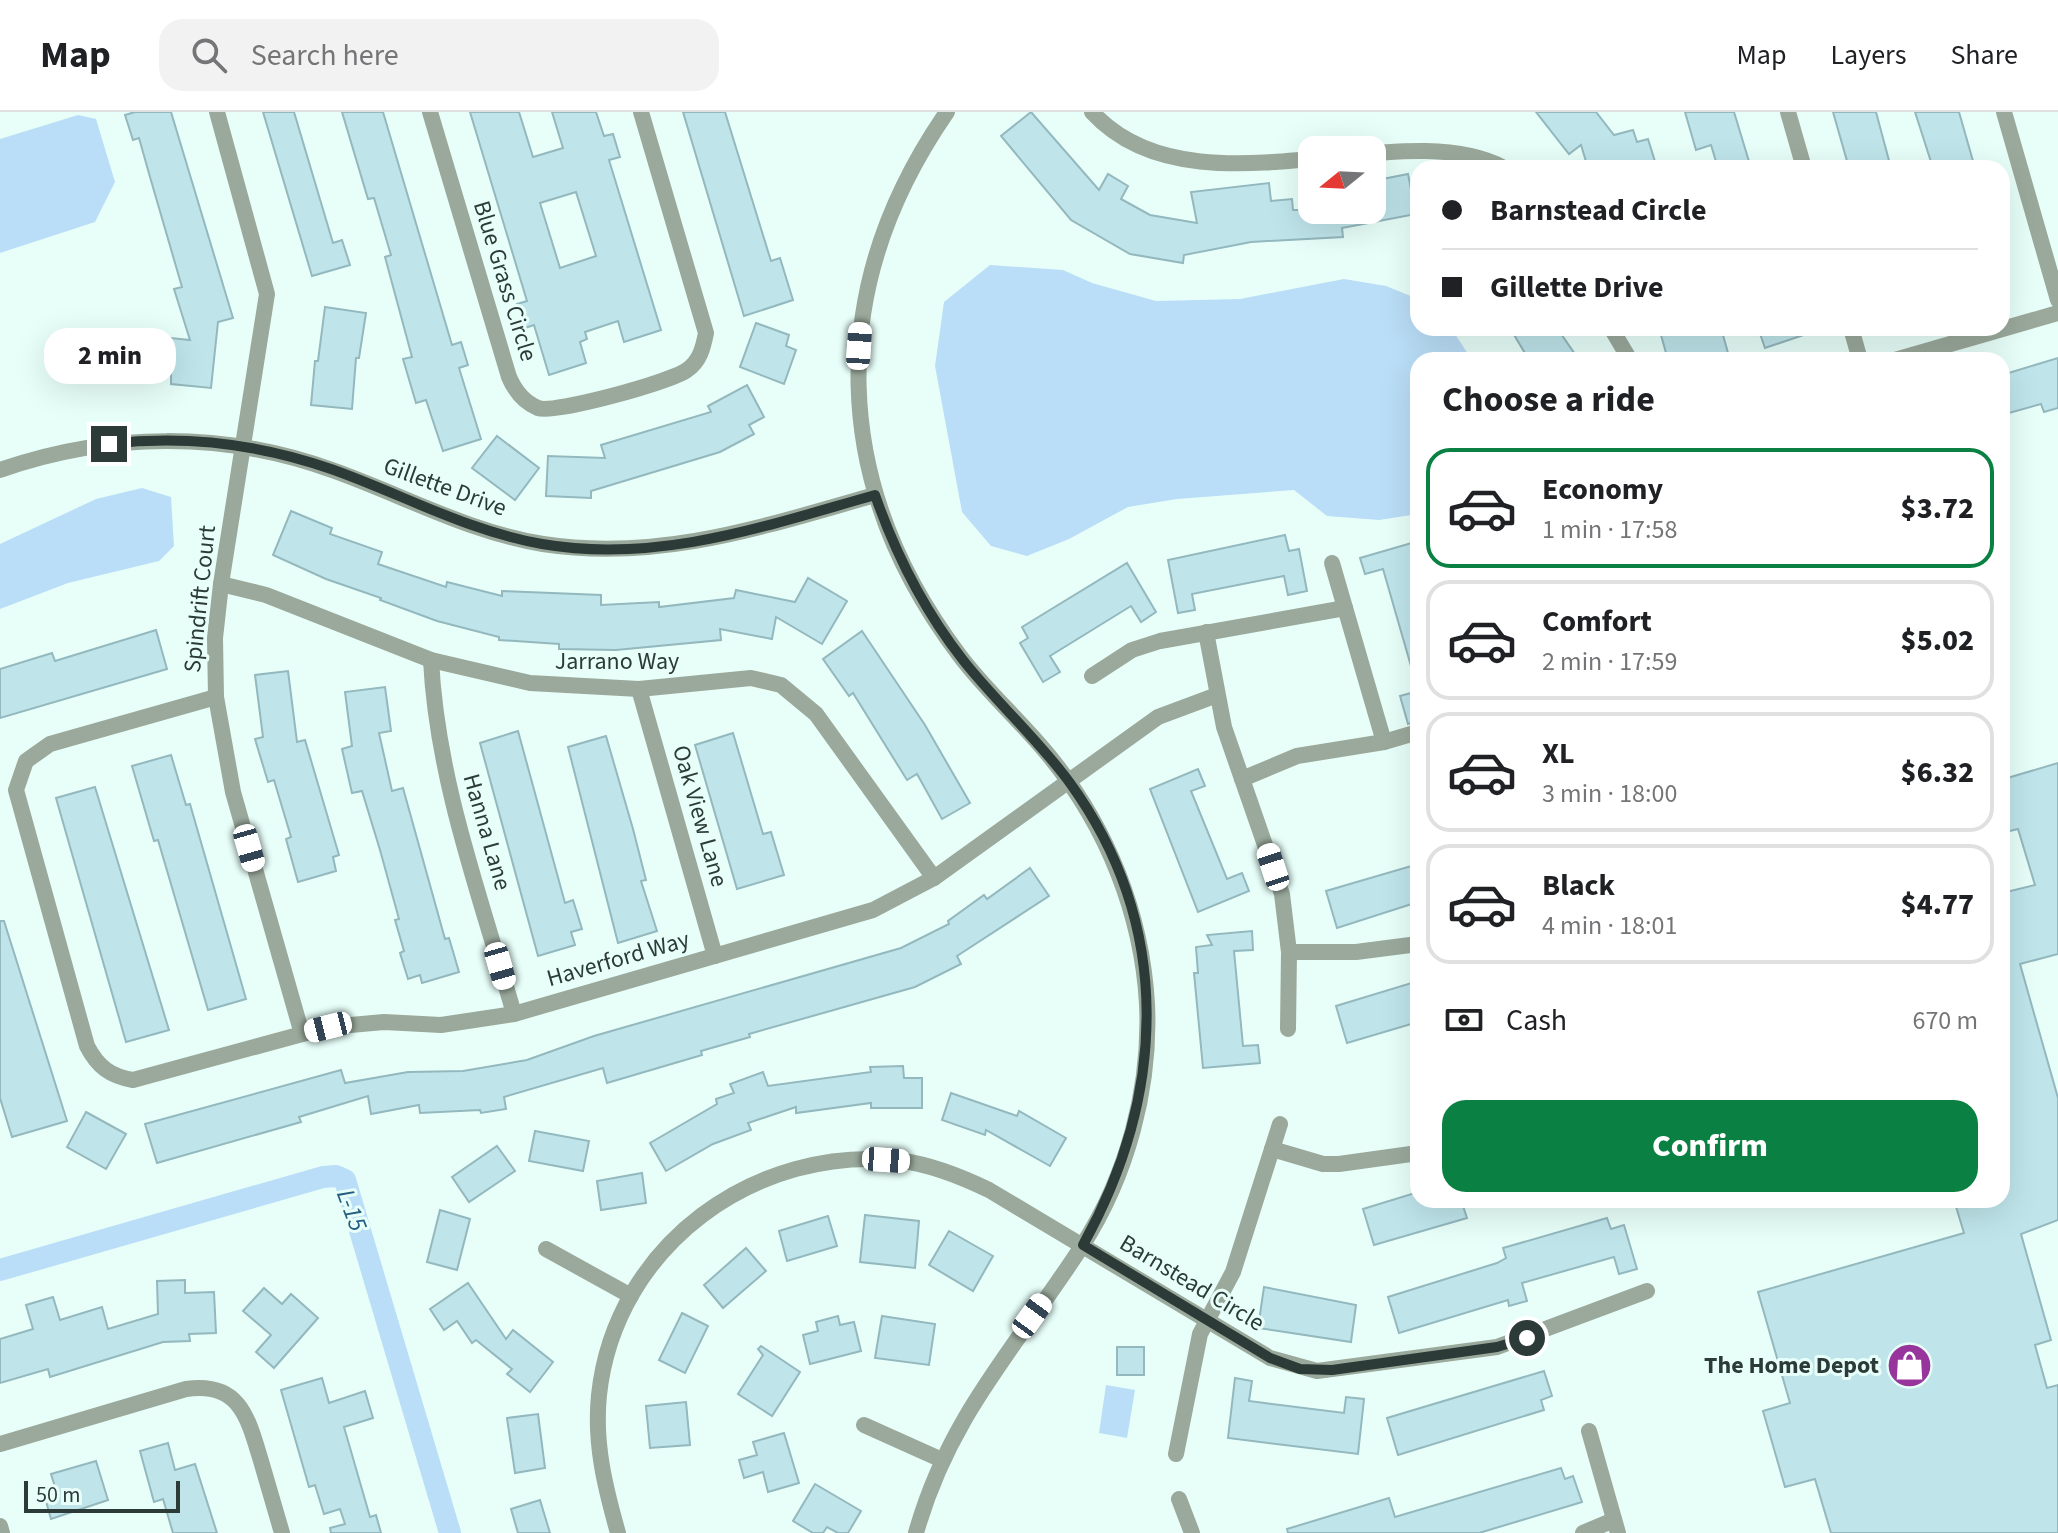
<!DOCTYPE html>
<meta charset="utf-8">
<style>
body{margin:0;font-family:"Source Sans 3",sans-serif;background:#f2f2f2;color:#202124;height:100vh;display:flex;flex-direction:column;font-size:30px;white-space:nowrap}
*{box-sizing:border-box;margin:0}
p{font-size:26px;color:#757577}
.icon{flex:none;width:44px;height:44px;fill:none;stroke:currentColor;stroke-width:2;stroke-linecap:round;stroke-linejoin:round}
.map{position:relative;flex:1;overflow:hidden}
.sheet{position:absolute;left:1410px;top:240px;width:600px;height:856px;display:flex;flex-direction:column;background:#fff;border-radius:24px;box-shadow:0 8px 32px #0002}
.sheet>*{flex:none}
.banner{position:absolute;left:1410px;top:48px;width:600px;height:176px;border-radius:24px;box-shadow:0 8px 32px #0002;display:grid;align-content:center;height:176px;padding:0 32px;background:#fff}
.needle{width:52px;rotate:252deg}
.fabs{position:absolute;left:1298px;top:24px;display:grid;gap:16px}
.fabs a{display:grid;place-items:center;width:88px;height:88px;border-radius:16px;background:#fff;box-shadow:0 8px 32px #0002;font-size:40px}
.scale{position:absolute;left:24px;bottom:20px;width:156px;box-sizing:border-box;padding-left:8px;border:4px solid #2c3b38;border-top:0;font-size:22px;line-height:28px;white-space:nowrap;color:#2c3b38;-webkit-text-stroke:6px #e8fff9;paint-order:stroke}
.end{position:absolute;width:36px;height:36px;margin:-18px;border:10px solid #2c3b38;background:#fff;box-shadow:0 0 0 4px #fff}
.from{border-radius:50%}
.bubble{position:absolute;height:56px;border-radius:24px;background:#fff;box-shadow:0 8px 32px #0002;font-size:26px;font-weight:800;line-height:56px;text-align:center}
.car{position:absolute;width:24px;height:48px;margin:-24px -12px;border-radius:10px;box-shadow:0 0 6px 2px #0007;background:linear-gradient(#fff 24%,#345 0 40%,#fff 0 76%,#345 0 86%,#fff 0)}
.banner b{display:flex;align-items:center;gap:28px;height:76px;font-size:30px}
.banner b+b{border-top:2px solid #e0e0e0}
.banner i{width:20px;height:20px;background:#202124}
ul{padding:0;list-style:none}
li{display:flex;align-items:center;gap:24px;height:120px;margin:0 16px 12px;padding:0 16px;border:4px solid #e0e0e0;border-radius:24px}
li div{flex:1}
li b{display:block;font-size:30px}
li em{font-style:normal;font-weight:800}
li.active{border-color:#0b8043}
li>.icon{width:72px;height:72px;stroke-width:1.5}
h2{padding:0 32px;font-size:36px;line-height:96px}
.pay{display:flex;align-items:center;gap:20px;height:88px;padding:0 32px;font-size:30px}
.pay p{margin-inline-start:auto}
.button{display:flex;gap:16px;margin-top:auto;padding:16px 32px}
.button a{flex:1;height:92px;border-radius:24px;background:#0b8043;color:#fff;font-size:32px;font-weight:800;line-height:92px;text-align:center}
header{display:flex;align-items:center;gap:48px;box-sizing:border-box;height:112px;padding:0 40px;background:#fff;border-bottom:2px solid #e0e0e0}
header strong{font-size:38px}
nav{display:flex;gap:44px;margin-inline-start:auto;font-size:28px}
.search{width:560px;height:72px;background:#f2f2f2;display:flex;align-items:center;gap:20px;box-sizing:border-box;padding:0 28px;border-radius:24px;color:#757577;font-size:30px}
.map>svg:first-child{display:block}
</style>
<header>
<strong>Map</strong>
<div class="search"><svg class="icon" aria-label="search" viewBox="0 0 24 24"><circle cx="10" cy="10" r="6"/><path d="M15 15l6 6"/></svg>Search here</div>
<nav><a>Map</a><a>Layers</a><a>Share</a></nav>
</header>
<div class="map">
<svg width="2058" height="1421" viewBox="0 0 2058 1421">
<rect width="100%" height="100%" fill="#e8fff9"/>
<!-- water -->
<g fill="#badef7">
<polygon points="78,3 96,7 115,70 95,110 0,141 0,27"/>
<polygon points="990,153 1063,158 1092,171 1156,189 1240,187 1344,167 1386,174 1418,187 1418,216 1451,216 1472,248 1418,248 1418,402 1379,408 1327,404 1294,378 1177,387 1128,395 1069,427 1027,444 991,434 962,400 935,254 944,190"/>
<polygon points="142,376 171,385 174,434 159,449 68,471 0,497 0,432 96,387"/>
<polygon points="1106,1273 1135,1278 1127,1326 1099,1321"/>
</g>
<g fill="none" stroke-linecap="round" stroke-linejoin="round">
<!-- canal -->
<polyline stroke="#badef7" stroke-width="22" points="0,1158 323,1065 336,1064 345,1068 450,1421"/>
</g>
<!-- building -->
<g fill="#bfe5eb" stroke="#93b8be" stroke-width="2" fill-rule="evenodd">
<polygon points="135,0 171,0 233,206 218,210 211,276 171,272 171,226 190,228 174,177 182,175 150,65 139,26 133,28 125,3"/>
<polygon points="263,0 294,0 333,131 342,128 350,153 312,164"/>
<polygon points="342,0 383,0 452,233 461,230 468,253 459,256 481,327 443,339 426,288 416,291 403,247 412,245 385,145 391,143 374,86 368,87"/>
<path d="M470 0H519L533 45 563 36 552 0H596L604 24 613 22 620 45 609 48 661 218 624 230 618 209 585 220 587 227 580 230 586 251 549 263 534 213 525 216 517 192 527 189ZM576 80 596 144 560 156 540 91Z"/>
<polygon points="683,0 725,0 771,149 780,146 793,188 744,204"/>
<polygon points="1031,0 1099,78 1108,62 1128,74 1121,87 1150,103 1197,111 1191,80 1269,71 1271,89 1292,87 1293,98 1372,98 1372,69 1408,62 1416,102 1342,116 1343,125 1251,130 1184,143 1183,151 1130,142 1071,108 1001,24"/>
<polygon points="1536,0 1596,0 1614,23 1633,18 1637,30 1648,27 1657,56 1588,56 1581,33 1569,42"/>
<polygon points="1685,0 1734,0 1751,56 1718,56 1711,33 1696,38"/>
<polygon points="1833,0 1876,0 1891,56 1849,56"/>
<polygon points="1915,0 1959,0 1975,56 1933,56"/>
<polygon points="325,195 366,201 359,246 356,246 352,297 311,293 315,249 318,249"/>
<polygon points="756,211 789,223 786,234 796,238 784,272 740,255"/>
<polygon points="1510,216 1557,216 1579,248 1529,248"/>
<polygon points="1659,216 1721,216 1730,248 1668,248"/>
<polygon points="1758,216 1814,216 1815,219 1765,236"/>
<polygon points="2058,246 2058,296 2044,300 2041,292 2002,303 2002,263"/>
<polygon points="747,273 764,305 749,313 754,322 720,340 591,379 591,386 546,384 548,344 605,346 601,333 711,300 708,294"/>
<polygon points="497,324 539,356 515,388 472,356"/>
<polygon points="291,399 332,416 330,422 382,440 378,452 446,475 447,470 502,484 502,479 601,483 601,493 659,490 659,495 734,486 736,478 795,490 808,466 847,489 822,532 776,505 772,527 720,517 721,528 616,538 559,537 559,532 499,528 499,525 437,509 380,488 381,486 326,467 273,443"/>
<polygon points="1285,423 1289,439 1299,437 1307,479 1288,483 1284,464 1192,482 1195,498 1178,501 1168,448"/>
<polygon points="1415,430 1418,442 1418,561 1413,561 1383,457 1365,462 1360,446"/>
<polygon points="1127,451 1156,500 1141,510 1131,494 1050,544 1060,560 1043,570 1020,531 1028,526 1022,515"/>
<polygon points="156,518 167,557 0,606 0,557 52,541 55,549"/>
<polygon points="862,519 925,613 970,691 942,707 917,662 907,668 853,581 849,584 823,547"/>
<polygon points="288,559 297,630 305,628 339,743 333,745 336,759 298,770 286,727 291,725 274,668 268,670 255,627 263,625 255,563"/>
<polygon points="385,575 391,619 379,621 392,679 403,676 445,827 449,826 459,860 422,871 420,863 408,867 400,841 404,839 395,808 399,807 380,738 362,679 352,681 342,637 352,634 345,580"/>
<polygon points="1418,579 1418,609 1408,612 1400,584"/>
<polygon points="518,619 565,791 573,788 582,817 571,820 575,833 538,844 480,631"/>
<polygon points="733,621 763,722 771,720 784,763 737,777 695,633"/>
<polygon points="606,624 633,717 646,768 641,769 657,819 618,831 568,635"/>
<polygon points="171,643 186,693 190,692 246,887 208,898 158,728 154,729 132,654"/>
<polygon points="2058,651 2058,842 2020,852 2058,986 2058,1108 2021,1122 2051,1228 2035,1233 2047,1276 2058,1273 2058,1421 1831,1421 1815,1367 1785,1375 1763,1299 1790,1291 1758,1180 1964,1121 1954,1088 2002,1088 2002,781 2035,773 2018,717 2002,721 2002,678 2007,677 2004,667"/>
<polygon points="1198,657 1205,674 1191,679 1227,767 1242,761 1249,779 1198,800 1150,677"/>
<polygon points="95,675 169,918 126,930 56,686"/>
<polygon points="1418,752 1418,790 1337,816 1326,779"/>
<polygon points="1030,756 1049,784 957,844 961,852 915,875 749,922 750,925 701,939 702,943 607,971 603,956 504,985 506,997 481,1001 480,998 420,1001 419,993 371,1002 368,984 299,1005 301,1010 157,1051 145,1012 341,958 345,971 408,960 463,959 527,948 594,924 901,836 949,812 948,809 984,783 987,787"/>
<polygon points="0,809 4,809 67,1009 12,1025 0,986"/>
<polygon points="1252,819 1253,838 1234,839 1243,934 1258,933 1260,951 1203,956 1194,861 1198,861 1196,835 1212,833 1207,823"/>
<polygon points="1418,869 1418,910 1347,931 1336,894"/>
<polygon points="903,954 904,966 922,966 922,996 871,996 871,991 796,1001 796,995 748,1011 751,1018 713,1032 666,1059 650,1031 717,992 716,987 734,981 730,972 763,960 768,974 871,960 870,955"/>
<polygon points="951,981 1017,1004 1019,999 1066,1026 1050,1054 986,1018 985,1023 942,1008"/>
<polygon points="86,1000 126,1022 106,1057 67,1035"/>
<polygon points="535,1019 589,1029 583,1059 529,1049"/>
<polygon points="497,1034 515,1059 469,1090 452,1065"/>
<polygon points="642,1061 646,1091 601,1098 597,1069"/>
<polygon points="1418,1080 1418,1088 1461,1088 1467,1106 1374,1133 1363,1097"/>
<polygon points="440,1098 470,1107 457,1158 427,1150"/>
<polygon points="865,1103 919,1109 915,1156 860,1150"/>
<polygon points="828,1104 837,1134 787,1149 779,1119"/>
<polygon points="1607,1106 1611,1117 1624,1113 1637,1157 1619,1162 1614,1145 1522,1171 1527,1189 1509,1194 1508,1188 1399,1221 1388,1185 1497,1151 1506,1146 1503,1136"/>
<polygon points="949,1119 993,1144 973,1179 929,1153"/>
<polygon points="746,1136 766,1159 723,1196 704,1173"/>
<polygon points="185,1168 185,1181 214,1180 216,1221 189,1222 190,1229 163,1230 50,1265 48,1257 0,1271 0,1227 33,1217 26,1193 53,1185 60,1208 102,1195 108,1217 158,1202 157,1169"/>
<polygon points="468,1171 506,1227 513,1218 553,1250 530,1280 507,1262 512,1257 476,1228 472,1231 457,1209 444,1218 430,1197"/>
<polygon points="1264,1175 1356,1193 1351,1230 1258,1216"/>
<polygon points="264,1176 282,1192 291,1182 318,1206 274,1256 256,1240 271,1223 243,1199"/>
<polygon points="682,1201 708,1214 685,1261 659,1248"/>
<polygon points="838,1204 840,1213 854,1210 861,1239 810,1252 803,1223 818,1219 816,1210"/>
<polygon points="882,1204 935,1212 929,1253 875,1246"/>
<polygon points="761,1234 800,1260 772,1304 738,1282 763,1243 758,1237"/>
<rect x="1117" y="1235" width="27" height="28"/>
<polygon points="1544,1259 1552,1284 1541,1288 1544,1298 1398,1343 1387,1306"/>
<polygon points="322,1266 329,1291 365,1279 373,1306 344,1315 370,1405 376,1403 381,1421 331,1421 330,1416 345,1412 340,1397 324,1402 315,1373 309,1375 281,1278"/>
<polygon points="1235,1266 1252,1269 1249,1289 1344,1301 1346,1285 1364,1287 1358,1342 1228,1326"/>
<polygon points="686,1290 690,1333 650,1336 646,1294"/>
<polygon points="538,1302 545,1356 515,1361 507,1306"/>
<polygon points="784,1321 799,1371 768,1380 763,1360 744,1366 739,1348 757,1343 753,1330"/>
<polygon points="168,1331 175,1358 195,1352 217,1421 173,1421 163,1387 154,1390 140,1339"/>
<polygon points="96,1349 108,1388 51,1407 43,1379 55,1375 51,1362"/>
<polygon points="1561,1356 1565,1367 1573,1364 1582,1390 1479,1421 1288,1421 1287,1417 1389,1386 1395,1405"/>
<polygon points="815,1372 861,1399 848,1421 838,1421 827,1415 823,1421 813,1421 793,1409"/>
<polygon points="540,1388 550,1421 518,1421 511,1397"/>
</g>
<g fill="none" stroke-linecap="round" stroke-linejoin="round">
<!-- street -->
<g stroke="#9ba99c" stroke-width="16">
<polyline points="217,0 267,182 221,472 215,526 216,585 233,680 302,922"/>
<path d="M430 0 509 265C515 279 523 290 538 296 554 302 671 270 687 258 700 249 703 236 706 221L641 0"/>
<path d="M1092 0C1193 110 1401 0 1504 56"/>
<polyline points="1788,0 1804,56"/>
<polyline points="2004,0 2058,188"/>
<polyline points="1611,216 1630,248"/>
<polyline points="1851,216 1860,248"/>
<polyline points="1895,248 2058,201"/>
<path d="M0 358C109 320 224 319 332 358 403 383 468 420 543 432 660 450 765 414 875 383"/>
<polyline points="1332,451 1384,630"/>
<polyline points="221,472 266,483 431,548 530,571 639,577 751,566 781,573 816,602 934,766"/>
<polyline points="1206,520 1224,615 1282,782 1289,840 1288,917"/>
<path d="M431 548C437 669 481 786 514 902"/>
<polyline points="1092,564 1132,538 1160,529 1345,496"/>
<polyline points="639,577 715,844"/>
<path d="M216 585 50 632 26 649 16 678 87 934C98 955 110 964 133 968L328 915 384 910 441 913 514 902 873 798 934 766 1158 605 1217 583"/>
<polyline points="1242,667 1297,644 1384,630 1418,620"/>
<polyline points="1289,840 1356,840 1418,832"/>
<polyline points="1272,1037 1323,1052 1339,1052 1418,1041"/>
<polyline points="546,1137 631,1184"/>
<polyline points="864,1313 942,1348"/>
<polyline points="1589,1319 1618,1421"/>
<path d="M0 1332 186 1277C240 1269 248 1306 261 1349 268 1373 275 1397 282 1421"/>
<polyline points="1176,1342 1200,1222 1233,1160 1280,1012"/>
<polyline points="1179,1387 1192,1421"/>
<polyline points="0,1414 2,1421"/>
<path d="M618 1421C605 1375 594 1331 599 1283 615 1133 757 1031 903 1049 933 1053 962 1065 989 1078L1270 1246 1317 1259 1497 1235 1647 1179"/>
<path d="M916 1421C949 1303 1018 1233 1082 1134 1127 1064 1151 976 1147 892 1142 802 1107 715 1050 645 1022 610 987 580 960 544 830 372 824 178 947 0"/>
<polyline points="1583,1421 1614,1408"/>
</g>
</g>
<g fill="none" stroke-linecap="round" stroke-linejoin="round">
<!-- route -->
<path stroke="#2c3b38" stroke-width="10" d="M109 332C184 323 259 332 331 357 402 382 467 419 542 432 658 452 765 414 875 383 896 443 923 497 963 548 996 590 1038 627 1070 671 1174 815 1166 983 1083 1133L1270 1246 1300 1257 1332 1258 1497 1235 1527 1226"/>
</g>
<!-- icons -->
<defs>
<symbol id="shop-disc" viewBox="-11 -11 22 22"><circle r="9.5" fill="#97359c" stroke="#e8fff9"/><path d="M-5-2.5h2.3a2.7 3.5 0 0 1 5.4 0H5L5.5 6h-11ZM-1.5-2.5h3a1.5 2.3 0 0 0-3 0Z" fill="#fff"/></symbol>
</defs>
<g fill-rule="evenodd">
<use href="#shop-disc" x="1884" y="1228" width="51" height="51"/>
</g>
<g text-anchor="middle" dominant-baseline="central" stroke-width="6" stroke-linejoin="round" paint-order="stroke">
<!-- street labels -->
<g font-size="24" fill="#2c3b38" stroke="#e8fff9">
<text transform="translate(505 169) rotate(73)">Blue Grass Circle</text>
<text transform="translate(445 375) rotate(20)">Gillette Drive</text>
<text transform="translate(200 487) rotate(-84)">Spindrift Court</text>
<text x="617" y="549">Jarrano Way</text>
<text transform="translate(700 704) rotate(74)">Oak View Lane</text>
<text transform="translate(487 720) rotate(74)">Hanna Lane</text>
<text transform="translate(618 847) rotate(-16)">Haverford Way</text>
<text transform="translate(1192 1171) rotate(31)">Barnstead Circle</text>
</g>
<!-- poi labels -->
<g font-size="24" font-weight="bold" fill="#2c3b38" stroke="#e8fff9" text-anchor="end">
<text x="1879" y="1253">The Home Depot</text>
</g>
<!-- water labels -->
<g font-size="26" font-style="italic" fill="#235e80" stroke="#e8fff9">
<text transform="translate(352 1098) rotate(69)">L-15</text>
</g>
</g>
</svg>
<div class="fabs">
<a><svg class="needle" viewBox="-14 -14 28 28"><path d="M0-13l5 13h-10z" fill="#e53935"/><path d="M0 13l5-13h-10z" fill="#757577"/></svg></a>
</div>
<div class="scale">50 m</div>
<i class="end from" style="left:1527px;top:1226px"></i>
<i class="end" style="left:109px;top:332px"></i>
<div class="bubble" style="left:44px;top:216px;width:132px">2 min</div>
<i class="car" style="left:859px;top:234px;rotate:4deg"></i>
<i class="car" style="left:249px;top:736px;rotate:164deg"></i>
<i class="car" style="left:1273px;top:755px;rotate:342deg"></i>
<i class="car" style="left:500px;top:854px;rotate:164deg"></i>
<i class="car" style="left:328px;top:915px;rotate:256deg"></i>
<i class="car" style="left:886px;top:1048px;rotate:94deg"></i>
<i class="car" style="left:1032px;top:1204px;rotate:36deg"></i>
<div class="banner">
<b><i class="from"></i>Barnstead Circle</b>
<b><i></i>Gillette Drive</b>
</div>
<section class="sheet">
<h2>Choose a ride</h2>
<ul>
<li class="active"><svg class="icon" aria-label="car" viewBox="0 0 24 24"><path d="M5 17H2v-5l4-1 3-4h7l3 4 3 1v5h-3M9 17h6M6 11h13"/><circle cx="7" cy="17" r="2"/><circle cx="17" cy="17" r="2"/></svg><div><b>Economy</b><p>1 min · 17:58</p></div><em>$3.72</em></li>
<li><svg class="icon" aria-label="car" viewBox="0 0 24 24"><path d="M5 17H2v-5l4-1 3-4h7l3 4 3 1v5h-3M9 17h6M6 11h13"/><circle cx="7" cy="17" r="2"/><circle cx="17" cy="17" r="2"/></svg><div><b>Comfort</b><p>2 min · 17:59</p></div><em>$5.02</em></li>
<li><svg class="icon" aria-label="car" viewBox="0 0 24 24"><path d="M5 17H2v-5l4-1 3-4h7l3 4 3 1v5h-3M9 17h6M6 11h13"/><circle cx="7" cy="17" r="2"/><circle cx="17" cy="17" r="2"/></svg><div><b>XL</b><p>3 min · 18:00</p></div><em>$6.32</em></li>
<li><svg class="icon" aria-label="car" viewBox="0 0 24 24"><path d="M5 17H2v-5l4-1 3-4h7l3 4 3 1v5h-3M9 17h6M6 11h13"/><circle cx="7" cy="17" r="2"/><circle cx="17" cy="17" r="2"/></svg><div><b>Black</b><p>4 min · 18:01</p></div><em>$4.77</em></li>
</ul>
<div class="pay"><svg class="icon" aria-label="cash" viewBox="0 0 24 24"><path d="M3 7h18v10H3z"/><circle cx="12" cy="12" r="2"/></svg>Cash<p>670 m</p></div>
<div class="button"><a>Confirm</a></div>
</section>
</div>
